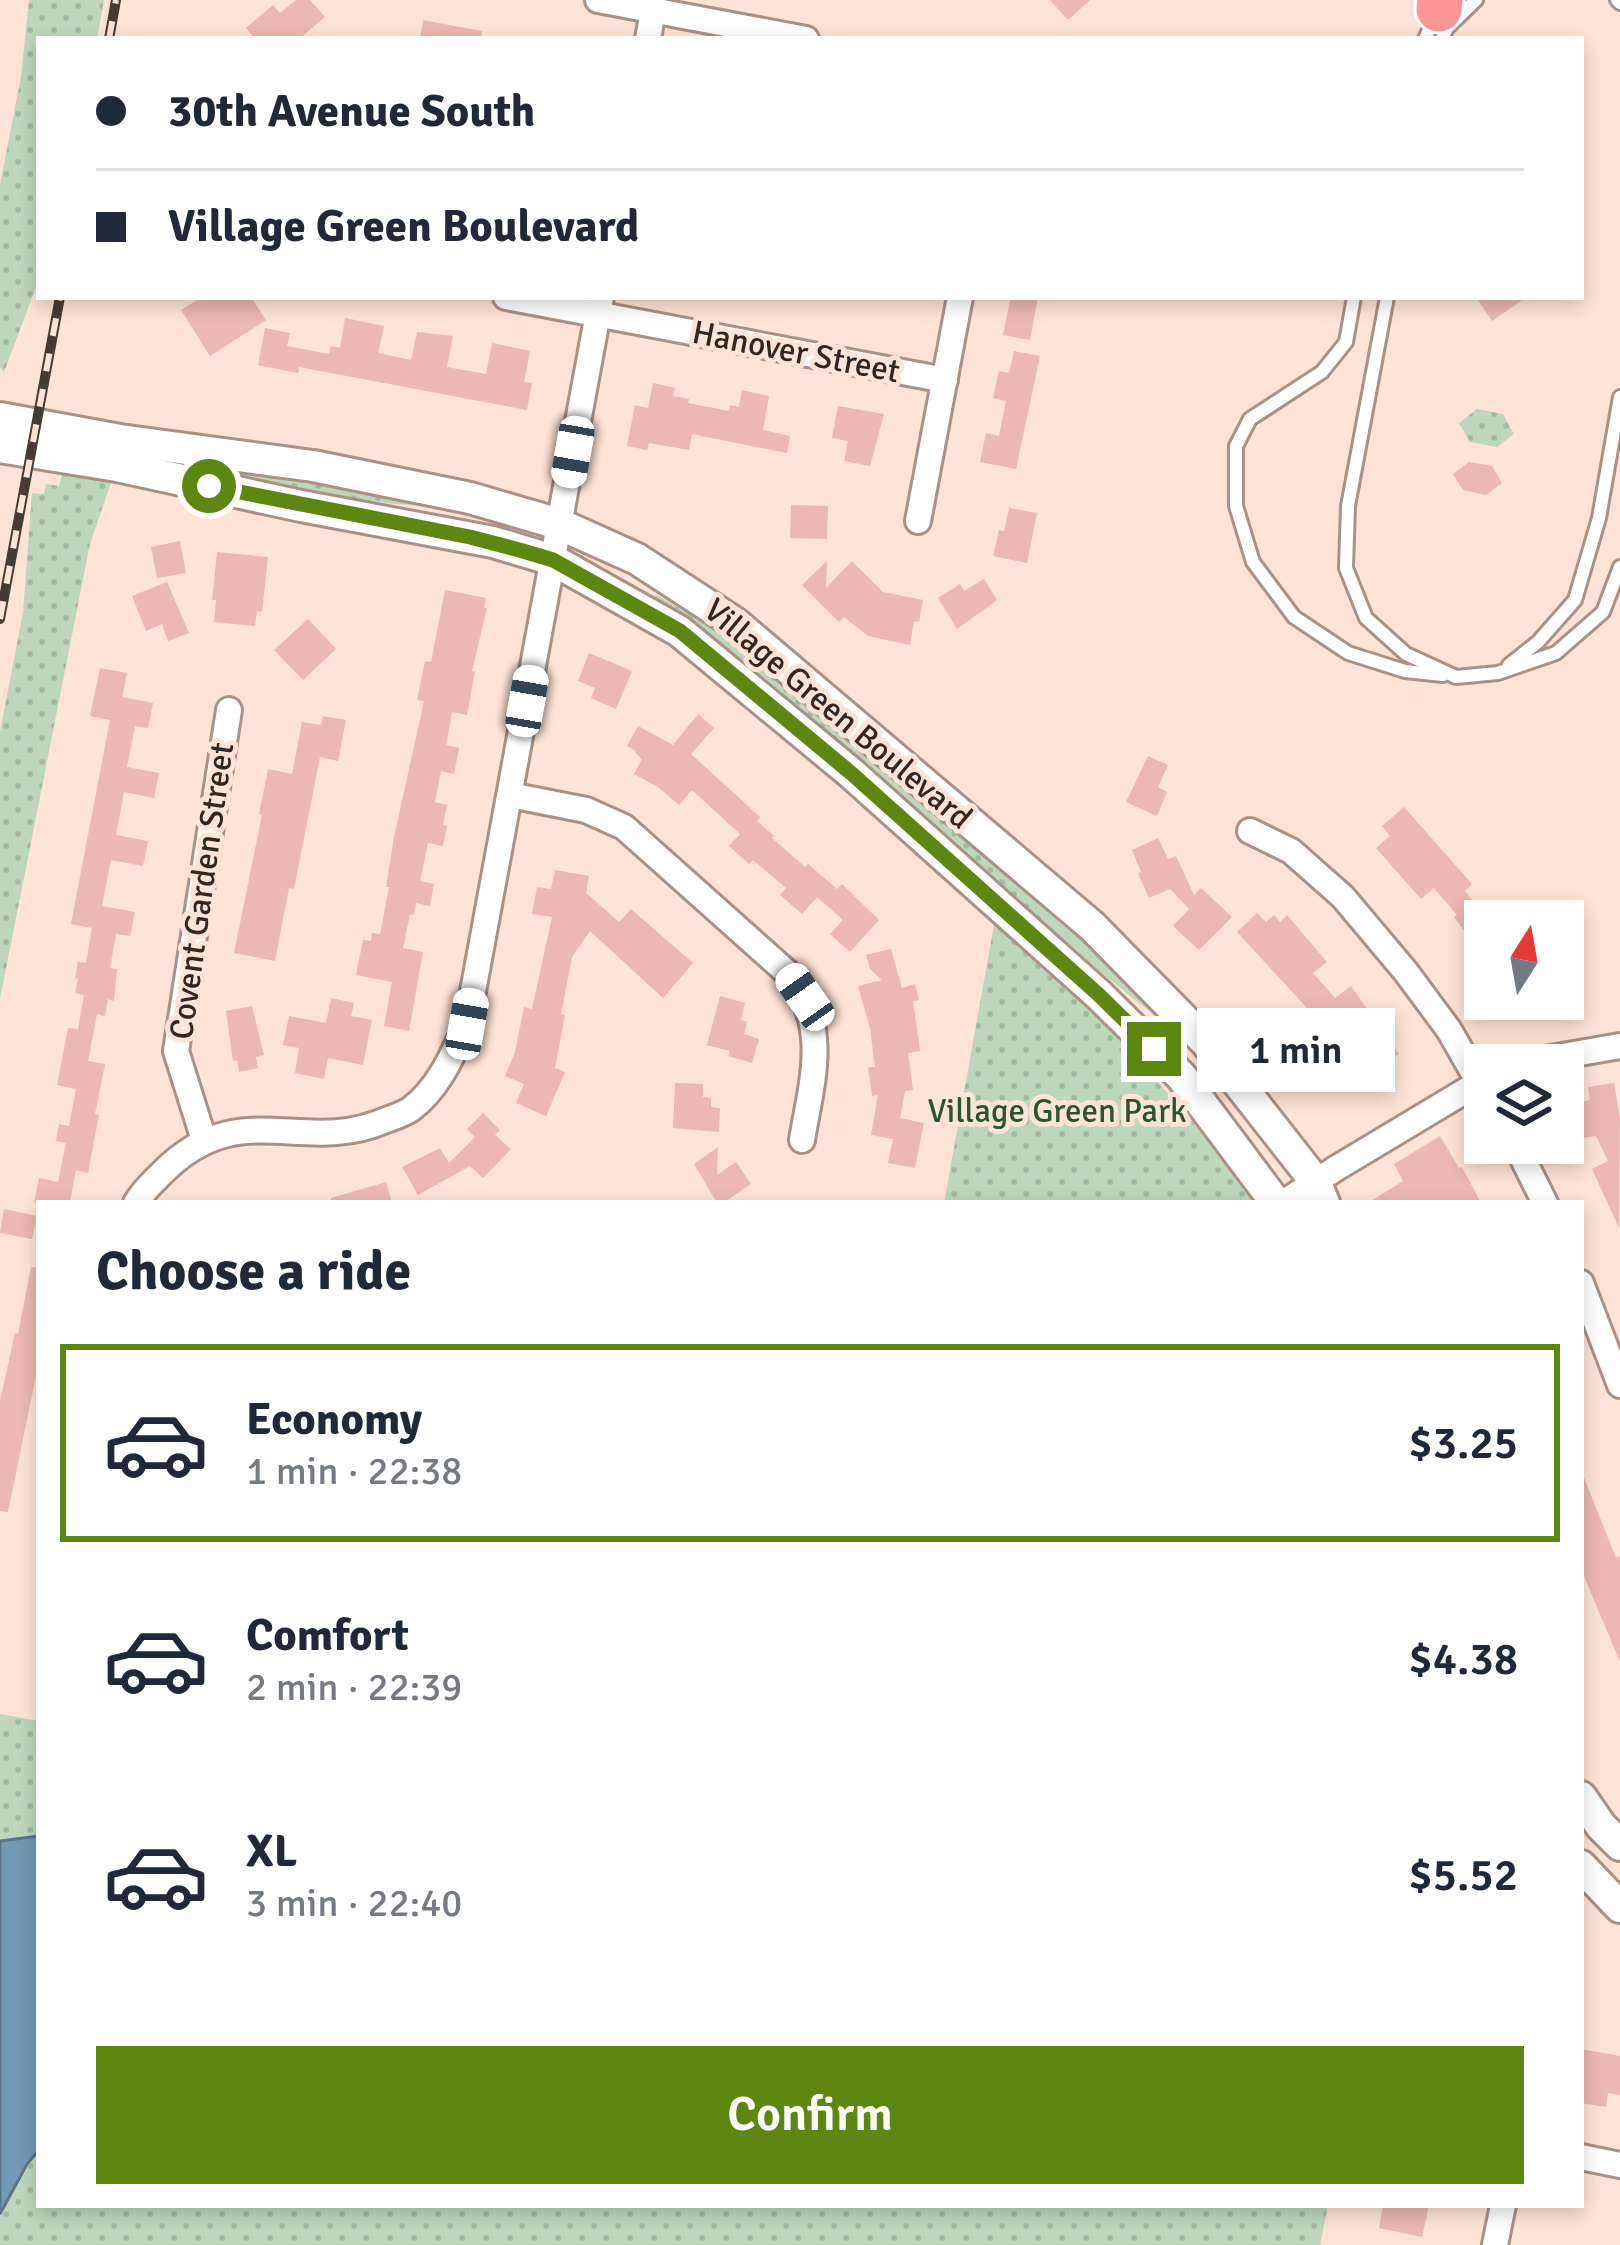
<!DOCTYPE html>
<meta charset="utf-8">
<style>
body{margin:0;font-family:Signika,sans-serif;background:#f2f2f3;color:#1f2937;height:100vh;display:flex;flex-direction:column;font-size:45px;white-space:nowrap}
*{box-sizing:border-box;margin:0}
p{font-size:39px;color:#747a83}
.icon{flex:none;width:66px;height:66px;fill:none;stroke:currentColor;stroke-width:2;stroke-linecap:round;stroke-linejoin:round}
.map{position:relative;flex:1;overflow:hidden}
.sheet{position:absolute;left:36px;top:1200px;width:1548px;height:1008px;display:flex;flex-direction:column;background:#fff;border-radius:0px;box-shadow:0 6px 18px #0003}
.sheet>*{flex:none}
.hud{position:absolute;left:36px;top:36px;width:1548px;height:264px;border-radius:0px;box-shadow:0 6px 18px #0003;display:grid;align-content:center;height:264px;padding:0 60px;background:#fff}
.needle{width:78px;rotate:11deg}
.controls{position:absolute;left:1464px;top:900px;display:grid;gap:24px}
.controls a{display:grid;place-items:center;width:120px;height:120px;border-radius:0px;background:#fff;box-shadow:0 6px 18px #0003;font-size:60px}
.end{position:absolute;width:54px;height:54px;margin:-27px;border:15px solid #5e8712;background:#fff;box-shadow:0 0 0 6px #fff}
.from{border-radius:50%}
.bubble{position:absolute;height:84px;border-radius:0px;background:#fff;box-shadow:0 6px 18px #0003;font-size:39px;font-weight:600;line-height:84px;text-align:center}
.car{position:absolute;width:36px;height:72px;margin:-36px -18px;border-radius:15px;box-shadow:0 0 9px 3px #0007;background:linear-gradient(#fff 24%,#345 0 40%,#fff 0 76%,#345 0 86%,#fff 0)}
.hud b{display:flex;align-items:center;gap:42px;height:114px;font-size:45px}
.hud b+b{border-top:3px solid #e0e1e3}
.hud i{width:30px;height:30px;background:#1f2937}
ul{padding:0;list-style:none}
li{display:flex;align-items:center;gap:36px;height:198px;margin:0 24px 18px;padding:0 36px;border:6px solid transparent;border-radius:0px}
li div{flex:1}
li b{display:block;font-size:45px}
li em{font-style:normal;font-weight:600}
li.active{border-color:#5e8712}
li>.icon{width:108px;height:108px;stroke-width:1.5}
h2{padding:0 60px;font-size:54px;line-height:144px}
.action{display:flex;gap:24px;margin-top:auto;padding:24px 60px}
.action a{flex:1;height:138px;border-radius:0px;background:#5e8712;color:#fff;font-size:48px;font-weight:600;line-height:138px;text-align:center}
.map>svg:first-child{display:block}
</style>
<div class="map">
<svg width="1620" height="2245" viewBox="0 0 1620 2245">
<defs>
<pattern id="grass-dots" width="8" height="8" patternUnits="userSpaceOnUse" patternTransform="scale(3)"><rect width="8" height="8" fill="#bdd6bd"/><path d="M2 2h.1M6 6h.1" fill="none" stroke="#a3b8a2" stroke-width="1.8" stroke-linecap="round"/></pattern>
</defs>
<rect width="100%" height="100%" fill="#ffe3d7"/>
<!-- grass -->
<g fill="url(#grass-dots)">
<polygon points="29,0 104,0 97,39 39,39 39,279 4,372 0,367 0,184 21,77"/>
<polygon points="1477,409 1503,414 1514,434 1497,447 1470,442 1459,423"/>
<polygon points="173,461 277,472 453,509 340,499 172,467"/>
<polygon points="64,467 113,477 90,544 0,999 0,732 23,612 32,493 44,494 46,484 59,486"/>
<polygon points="657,595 750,650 1135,983 1182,1038 1102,973 728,651 655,597"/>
<path d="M996 914C1087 1007 1180 1096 1255 1203H944Z"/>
<polygon points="0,1714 39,1721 39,2205 1328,2205 1320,2245 0,2245"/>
</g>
<!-- water -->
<polygon fill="#7299b5" stroke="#5e7689" stroke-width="3" points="39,1836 39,2150 27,2164 0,2214 0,1841"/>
<!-- building -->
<g fill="#ebb8b2">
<polygon points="296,0 310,0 325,17 299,39 255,39 246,28 273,5 280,13"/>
<polygon points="1050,0 1090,0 1068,20"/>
<polygon points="423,20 482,31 481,39 420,39"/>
<polygon points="202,297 251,297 266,320 210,356 181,310"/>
<polygon points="1011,297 1038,297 1030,340 1003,335"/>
<polygon points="1476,297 1527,297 1492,321"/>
<polygon points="345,318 384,326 378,353 411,360 417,332 453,336 447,367 486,374 492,343 530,351 524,382 532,383 527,410 299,367 298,373 258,365 265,328 290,333 287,346 329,354 331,346 340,348"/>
<polygon points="1014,351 1040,356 1016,469 980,462 986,433 999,436 1006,401 993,398 999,371 1009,373"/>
<polygon points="653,383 675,388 673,396 689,399 688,403 729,411 730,405 739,407 742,390 769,396 763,430 790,436 787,453 692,434 689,450 649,443 647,450 627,446 635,405 648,408"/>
<polygon points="838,406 884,414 870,466 844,461 848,441 832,438"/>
<polygon points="1469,462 1492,466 1502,483 1486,495 1463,490 1453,474"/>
<polygon points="791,505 828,506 827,539 790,538"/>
<polygon points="1009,508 1037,513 1027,563 993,556 999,530 1004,531"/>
<polygon points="180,541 186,573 157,578 151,547"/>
<polygon points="217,552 268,557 262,612 257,611 255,626 214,622 216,600 212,600"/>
<polygon points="827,561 826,588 852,561 883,592 923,600 919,622 914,621 910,645 868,636 844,617 839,622 802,585"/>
<polygon points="984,579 997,600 957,629 938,598 960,584 964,591"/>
<polygon points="167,582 189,633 168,641 162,624 146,631 132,596"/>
<polygon points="445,590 486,598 484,608 487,608 472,671 475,672 467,715 452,712 446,745 459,748 454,774 441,771 435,802 447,805 443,825 447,826 443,846 428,843 420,881 434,884 430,906 416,903 414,915 410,914 403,948 423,952 409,1031 384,1026 392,982 356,975 363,940 371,941 372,933 380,934 389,887 386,887 394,837 424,701 417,700 425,661 431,662"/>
<polygon points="308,619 336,649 303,680 274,650"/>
<polygon points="589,653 632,671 616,709 591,698 595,688 578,681"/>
<polygon points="100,668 127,673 122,697 153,703 148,728 135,726 127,767 159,773 154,798 124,792 116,835 148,841 143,866 111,860 102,906 135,912 130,936 116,934 110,968 117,969 114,1001 108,999 105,1016 97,1014 88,1061 105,1064 95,1114 99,1115 88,1173 76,1170 70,1203 34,1203 39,1178 58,1182 66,1143 56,1141 59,1124 69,1126 76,1089 57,1085 68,1028 78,1029 84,995 75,993 78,979 75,978 78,962 86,963 92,928 71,924 110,720 90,716"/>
<polygon points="698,714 714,728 691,754 760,817 757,821 774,836 772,838 805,867 808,864 837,889 842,884 879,920 850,952 830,934 843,920 817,897 802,914 780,895 786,888 753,860 749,864 729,846 740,834 692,790 679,805 658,787 634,774 642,759 635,753 636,751 627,746 638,726 673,745"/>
<polygon points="323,716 346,720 338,761 320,757 294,889 289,888 275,961 234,953 262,815 259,814 268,769 292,774 302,722 321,725"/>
<polygon points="1148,756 1168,765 1158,787 1167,792 1157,816 1126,802"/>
<polygon points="1404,807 1472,884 1465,891 1485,917 1485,972 1465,945 1471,940 1454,917 1457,915 1434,888 1421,899 1376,848 1390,836 1382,826"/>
<polygon points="1158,838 1168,859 1176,856 1194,895 1201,888 1232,917 1199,950 1173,926 1189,909 1170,889 1149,898 1138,873 1141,872 1132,850"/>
<polygon points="555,870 589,876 586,893 619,922 631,909 693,963 663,998 590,931 572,957 561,1014 565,1015 555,1068 565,1072 546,1116 516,1103 524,1084 505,1076 515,1052 524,1007 532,1009 552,917 532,914 537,887 551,889"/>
<polygon points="1257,913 1266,922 1274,915 1280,922 1287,915 1327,962 1313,973 1335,998 1351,986 1399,1054 1381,1067 1389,1078 1368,1093 1350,1067 1334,1078 1301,1035 1319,1021 1237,932"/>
<polygon points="891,949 902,988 915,984 919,1000 913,1001 920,1051 908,1053 913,1090 905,1091 900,1118 924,1123 915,1168 888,1163 893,1139 871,1135 878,1095 872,1096 868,1067 875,1067 870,1028 858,986 882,980 870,969 866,955"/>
<polygon points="720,996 745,1003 741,1020 747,1022 744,1034 759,1039 752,1063 728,1056 730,1051 707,1045"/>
<polygon points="331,998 354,1003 351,1016 372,1020 363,1065 328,1058 324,1079 295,1073 299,1048 283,1045 289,1016 326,1023"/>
<polygon points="252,1006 264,1055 256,1057 258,1068 239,1072 237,1060 233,1061 226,1011"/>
<polygon points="675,1083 703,1084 703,1097 711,1098 711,1107 720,1108 719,1132 673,1128"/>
<polygon points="1614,1083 1620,1118 1619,1228 1592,1169 1608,1161 1596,1136 1577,1139 1571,1104 1590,1100 1588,1087"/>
<polygon points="483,1113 500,1130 495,1135 511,1149 483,1178 470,1166 418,1195 402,1167 440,1148 449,1163 475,1137 467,1129"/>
<polygon points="1440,1136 1459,1168 1462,1167 1481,1203 1368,1203 1403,1181 1394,1164"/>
<polygon points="718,1147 717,1175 736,1162 751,1184 723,1203 717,1203 694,1164"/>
<polygon points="386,1182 392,1203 331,1203 331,1198"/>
<polygon points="4,1209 37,1216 32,1239 0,1233"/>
<polygon points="31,1267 39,1268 39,1361 8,1512 0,1511 0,1401 15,1333 18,1334"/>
<polygon points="1581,1470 1616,1558 1620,1556 1620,1662 1581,1569"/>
<polygon points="1581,2049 1620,2056 1620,2095 1608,2093 1606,2107 1581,2103"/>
<polygon points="1383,2205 1429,2205 1422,2237 1379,2228"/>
</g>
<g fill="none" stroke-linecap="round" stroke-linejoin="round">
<defs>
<g id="service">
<polyline points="1617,0 1620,3"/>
<polyline points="1425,39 1436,15"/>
<polyline points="1442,39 1447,28 1476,0"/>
<polyline points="1354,297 1346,342 1322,372 1250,419 1236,446 1236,506 1253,562 1294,617 1348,653 1405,671 1443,675"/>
<polyline points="1387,297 1348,506 1346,568 1366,618 1406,654 1456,677 1498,673 1556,653 1603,612 1620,567"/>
<polyline points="1509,665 1538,642 1575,600 1599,518 1620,397"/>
</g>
<g id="minor">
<polyline points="598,0 806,39"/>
<polyline points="648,39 653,10"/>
<polyline points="506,297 945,380"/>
<polyline points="918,521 960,297"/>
<path d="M510 795 586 810 624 827 791 976C829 1030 812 1080 802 1140"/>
<polyline points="1250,831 1291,851 1343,897 1406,972 1449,1030 1485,1093"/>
<polyline points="1526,1065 1545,1059 1620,1046"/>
<polyline points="204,1140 176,1051 229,710"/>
<polyline points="1515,1143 1545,1203"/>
<path d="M136 1203C142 1192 151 1184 160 1175 239 1093 301 1157 386 1120 394 1117 404 1114 411 1109 439 1088 453 1054 467 1024L601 297"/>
<polyline points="1283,1203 1335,1169 1485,1079"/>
<polyline points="1581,1283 1620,1385"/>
<polyline points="1581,2157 1620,2165"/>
<polyline points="1495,2245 1503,2205"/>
</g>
<g id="tertiary">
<polyline points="0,418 120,440 313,466 470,498 559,524 637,559 735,623 1092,926 1206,1042 1315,1181 1324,1203"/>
<polyline points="0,447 117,466 301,506 493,542 553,560 679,631 851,773 1099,995 1181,1076 1276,1203"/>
<polyline points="1581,1797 1601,1826 1620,1845"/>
<polyline points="1581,1866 1620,1907"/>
</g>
<polyline id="motorway" points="1439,9 1440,0"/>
</defs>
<!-- service casing -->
<use href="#service" stroke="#aa9085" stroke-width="18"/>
<!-- minor casing -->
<use href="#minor" stroke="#aa9085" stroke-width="30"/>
<!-- tertiary casing -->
<use href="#tertiary" stroke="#aa9085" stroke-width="36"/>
<!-- motorway casing -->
<use href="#motorway" stroke="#fff" stroke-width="51"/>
<!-- service -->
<use href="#service" stroke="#fff" stroke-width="12"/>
<!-- minor -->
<use href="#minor" stroke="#fff" stroke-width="24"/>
<!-- tertiary -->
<use href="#tertiary" stroke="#fff" stroke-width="30"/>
<!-- motorway -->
<use href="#motorway" stroke="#fd9696" stroke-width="45"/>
<defs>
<g id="rail">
<polyline points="109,39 116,0"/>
<polyline points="0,619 60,297"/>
</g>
</defs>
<!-- rail casing -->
<use href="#rail" stroke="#483b36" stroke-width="10"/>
<!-- rail -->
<use href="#rail" stroke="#ffe3d7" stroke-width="6" stroke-dasharray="18" stroke-linecap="butt"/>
</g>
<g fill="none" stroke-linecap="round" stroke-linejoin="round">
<!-- route -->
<polyline stroke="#5e8712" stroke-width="15" points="209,486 470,537 523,551 553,560 680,631 851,773 1099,995 1154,1049"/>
</g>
<g text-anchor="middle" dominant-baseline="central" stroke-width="10" stroke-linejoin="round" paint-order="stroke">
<!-- street labels -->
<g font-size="33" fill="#312622" stroke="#ffe3d7">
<text transform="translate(796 352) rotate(11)">Hanover Street</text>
<text transform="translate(838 714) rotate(40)">Village Green Boulevard</text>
<text transform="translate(202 891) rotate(-82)">Covent Garden Street</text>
</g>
<!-- park labels -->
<g font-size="33" fill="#26572a" stroke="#ffe3d7">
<text x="1057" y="1111">Village Green Park</text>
</g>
</g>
</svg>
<div class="controls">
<a><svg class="needle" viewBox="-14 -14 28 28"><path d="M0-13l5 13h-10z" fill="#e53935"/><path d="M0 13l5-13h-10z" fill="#747a83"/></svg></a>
<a><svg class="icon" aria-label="layers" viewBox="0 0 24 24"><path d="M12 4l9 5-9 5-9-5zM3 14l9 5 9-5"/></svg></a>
</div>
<i class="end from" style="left:209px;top:486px"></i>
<i class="end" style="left:1154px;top:1049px"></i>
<div class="bubble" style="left:1197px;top:1008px;width:198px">1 min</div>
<i class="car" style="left:573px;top:452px;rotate:190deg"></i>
<i class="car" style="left:527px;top:701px;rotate:10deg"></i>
<i class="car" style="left:805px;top:997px;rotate:325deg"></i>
<i class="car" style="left:467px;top:1024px;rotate:10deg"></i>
<div class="hud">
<b><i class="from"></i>30th Avenue South</b>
<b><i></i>Village Green Boulevard</b>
</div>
<section class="sheet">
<h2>Choose a ride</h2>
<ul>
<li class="active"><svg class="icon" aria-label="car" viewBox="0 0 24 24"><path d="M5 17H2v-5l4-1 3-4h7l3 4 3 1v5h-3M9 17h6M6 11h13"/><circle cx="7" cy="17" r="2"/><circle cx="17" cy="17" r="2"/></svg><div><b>Economy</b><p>1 min · 22:38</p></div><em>$3.25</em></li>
<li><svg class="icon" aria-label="car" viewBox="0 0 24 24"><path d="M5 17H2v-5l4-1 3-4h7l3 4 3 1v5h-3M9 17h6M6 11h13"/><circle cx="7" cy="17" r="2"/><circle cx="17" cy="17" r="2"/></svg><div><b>Comfort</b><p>2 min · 22:39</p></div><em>$4.38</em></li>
<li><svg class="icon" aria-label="car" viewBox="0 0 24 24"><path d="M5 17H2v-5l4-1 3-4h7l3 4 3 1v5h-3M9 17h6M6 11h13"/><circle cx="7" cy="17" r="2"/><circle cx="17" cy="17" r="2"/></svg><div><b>XL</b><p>3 min · 22:40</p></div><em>$5.52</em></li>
</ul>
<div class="action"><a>Confirm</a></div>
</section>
</div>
